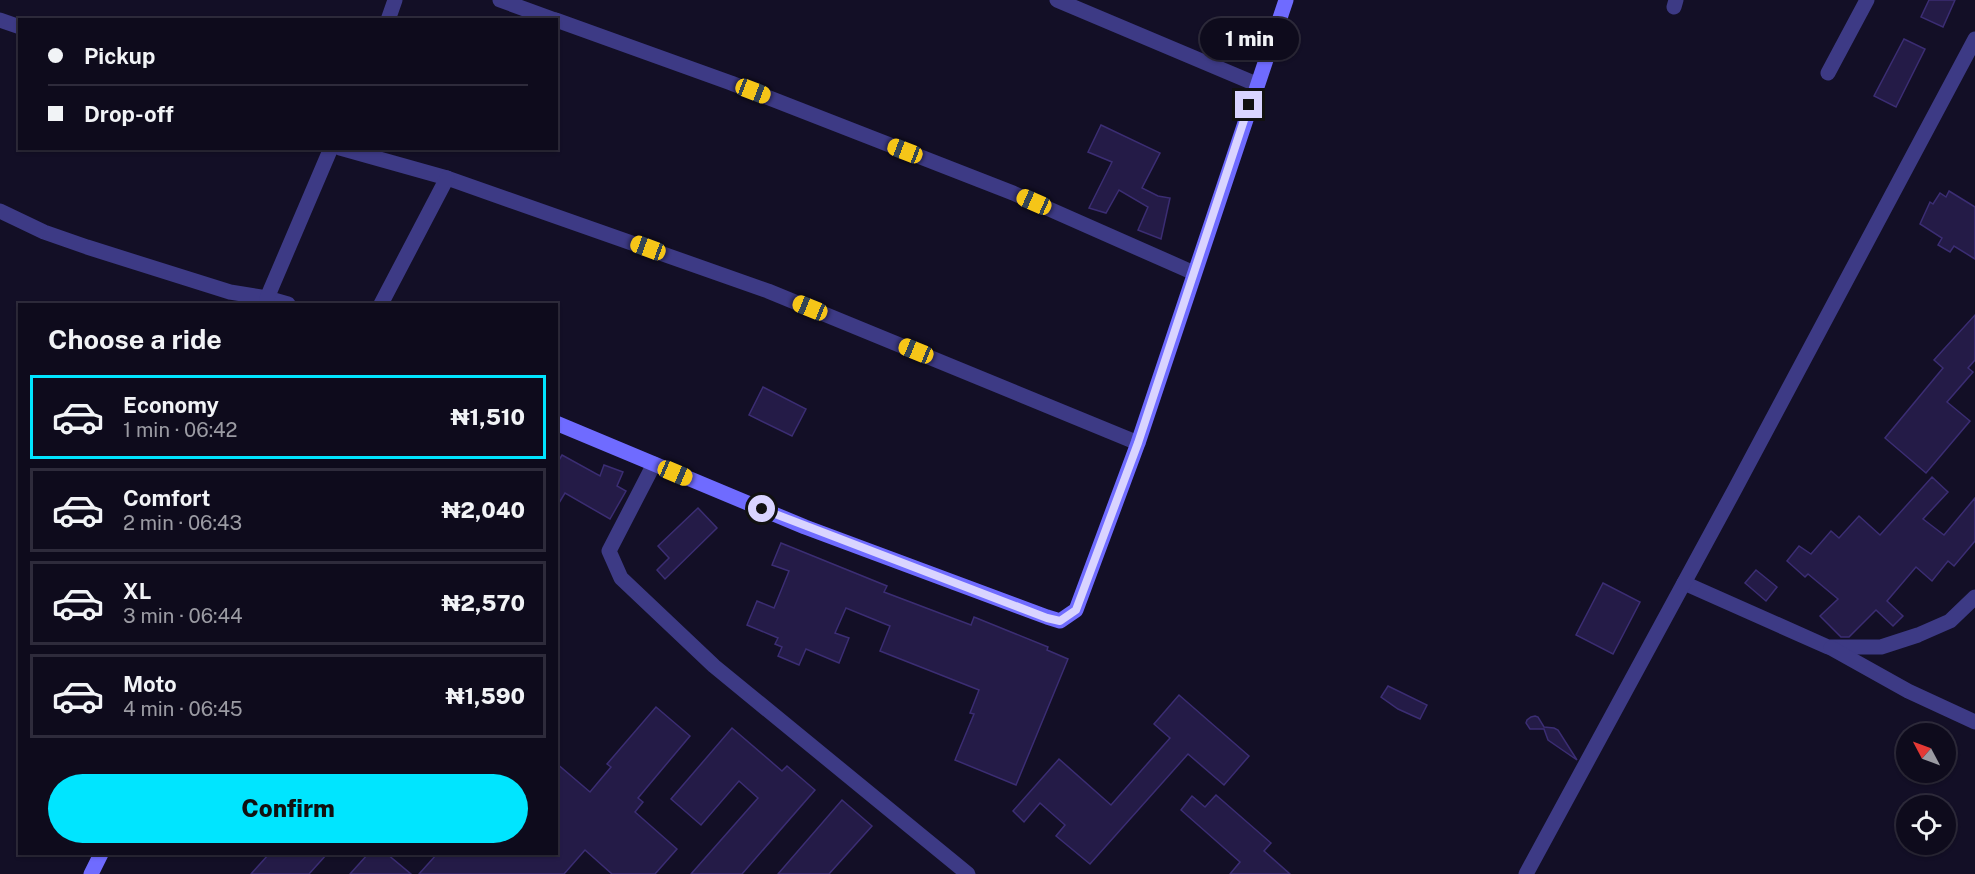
<!DOCTYPE html>
<meta charset="utf-8">
<style>
body{margin:0;font-family:"Public Sans",sans-serif;background:#1c1929;color:#f1f3f6;height:100vh;display:flex;flex-direction:column;font-size:22px;white-space:nowrap}
*{box-sizing:border-box;margin:0}
p{font-size:20px;color:#9b9ba3}
.icon{flex:none;width:33px;height:33px;fill:none;stroke:currentColor;stroke-width:2;stroke-linecap:round;stroke-linejoin:round}
.map{position:relative;flex:1;overflow:hidden}
.drawer{position:absolute;left:18px;top:303px;width:540px;height:552px;display:flex;flex-direction:column;background:#0e0b1c;border-radius:0px;box-shadow:0 2px 4px #0004,0 0 0 2px #2e2b3b}
.drawer>*{flex:none}
.guide{position:absolute;left:18px;top:18px;width:540px;height:132px;border-radius:0px;box-shadow:0 2px 4px #0004,0 0 0 2px #2e2b3b;display:grid;align-content:center;height:132px;padding:0 30px;background:#0e0b1c}
.needle{width:39px;rotate:311deg}
.controls{position:absolute;left:1896px;top:723px;display:grid;gap:12px}
.controls a{display:grid;place-items:center;width:60px;height:60px;border-radius:50%;background:#0e0b1c;box-shadow:0 2px 4px #0004,0 0 0 2px #2e2b3b;font-size:30px}
.end{position:absolute;width:27px;height:27px;margin:-14px;border:8px solid #d9d4ff;background:#111;box-shadow:0 0 0 3px #111}
.from{border-radius:50%}
.bubble{position:absolute;height:42px;border-radius:21px;background:#0e0b1c;box-shadow:0 2px 4px #0004,0 0 0 2px #2e2b3b;font-size:20px;font-weight:800;line-height:42px;text-align:center}
.car{position:absolute;width:18px;height:36px;margin:-18px -9px;border-radius:8px;box-shadow:0 0 4px 2px #0007;background:linear-gradient(#f5c518 24%,#345 0 40%,#f5c518 0 76%,#345 0 86%,#f5c518 0)}
.guide b{display:flex;align-items:center;gap:21px;height:57px;font-size:22px}
.guide b+b{border-top:2px solid #2e2b3b}
.guide i{width:15px;height:15px;background:#f1f3f6}
ul{padding:0;list-style:none}
li{display:flex;align-items:center;gap:18px;height:84px;margin:0 12px 9px;padding:0 18px;border:3px solid #2e2b3b;border-radius:0px}
li div{flex:1}
li b{display:block;font-size:22px}
li em{font-style:normal;font-weight:800}
li.selected{border-color:#00e5ff}
li>.icon{width:54px;height:54px;stroke-width:1.5}
h2{padding:0 30px;font-size:27px;line-height:72px}
.cta{display:flex;gap:12px;margin-top:auto;padding:12px 30px}
.cta a{flex:1;height:69px;border-radius:36px;background:#00e5ff;color:#111;font-size:24px;font-weight:800;line-height:69px;text-align:center}
.map>svg:first-child{display:block}
</style>
<div class="map">
<svg width="1975" height="874" viewBox="0 0 1975 874">
<rect width="100%" height="100%" fill="#130f26"/>
<!-- building -->
<g fill="#241b47" stroke="#3b2d73" stroke-width="1.5">
<polygon points="1929,0 1955,0 1943,27 1921,17"/>
<polygon points="1904,39 1925,49 1896,107 1874,96"/>
<polygon points="1101,125 1160,153 1142,188 1158,196 1170,198 1161,239 1138,230 1148,207 1119,190 1106,213 1089,208 1112,162 1088,152"/>
<polygon points="1949,191 1975,207 1975,259 1954,246 1950,252 1938,245 1942,238 1920,224 1930,202 1933,204 1940,193 1946,197"/>
<polygon points="1975,315 1975,360 1968,368 1973,372 1947,402 1970,421 1926,473 1885,438 1943,368 1934,360"/>
<polygon points="763,387 806,409 792,436 749,415"/>
<polygon points="562,455 600,476 604,465 623,472 617,486 626,491 610,519 565,493 556,508 556,465"/>
<polygon points="1932,477 1948,492 1923,519 1944,535 1975,498 1975,541 1954,566 1948,561 1932,581 1916,567 1887,601 1903,616 1893,626 1876,610 1849,637 1841,637 1820,616 1838,599 1808,574 1805,577 1787,561 1799,546 1811,554 1831,531 1839,538 1859,516 1880,535"/>
<polygon points="698,508 717,528 665,579 657,570 669,558 658,546"/>
<polygon points="781,543 887,586 884,592 971,625 974,617 1048,647 1047,650 1068,659 1016,785 955,760 974,714 970,713 979,690 880,651 890,626 846,608 835,633 849,638 839,663 806,649 799,665 778,656 782,647 775,644 778,638 747,625 757,601 774,608 789,571 772,565"/>
<polygon points="1756,570 1777,587 1766,601 1745,583"/>
<polygon points="1603,583 1640,602 1613,654 1576,635"/>
<polygon points="1388,686 1427,705 1420,719 1398,709 1381,697"/>
<polygon points="1179,695 1249,756 1224,785 1188,754 1090,864 1056,836 1065,825 1040,803 1024,822 1013,811 1059,759 1111,805 1170,738 1154,724"/>
<polygon points="656,707 690,736 638,798 643,802 635,812 677,849 655,874 612,874 585,850 564,874 419,874 437,854 556,854 556,763 590,792 611,767 607,764"/>
<polygon points="1535,716 1538,717 1544,727 1554,728 1558,730 1577,760 1548,740 1544,729 1530,729 1526,723 1527,720 1531,717"/>
<polygon points="732,728 782,771 787,766 815,790 742,874 691,874 758,798 739,781 701,825 671,799"/>
<polygon points="1216,795 1271,843 1264,851 1290,874 1230,874 1240,862 1181,810 1192,796 1205,807"/>
<polygon points="842,800 872,826 829,874 778,874"/>
<polygon points="269,854 327,854 309,874 251,874"/>
<polygon points="368,854 387,854 411,874 350,874"/>
</g>
<g fill="none" stroke-linecap="round" stroke-linejoin="round">
<!-- street -->
<g stroke="#3d3a85" stroke-width="15">
<polyline points="500,0 555,20"/>
<polyline points="1057,0 1256,84"/>
<polyline points="1674,7 1676,0"/>
<polyline points="0,20 20,27"/>
<polyline points="388,20 395,0"/>
<polyline points="556,20 731,83 1013,193 1194,273"/>
<polyline points="1828,73 1867,0"/>
<polyline points="340,148 447,178 768,291 1138,443"/>
<polyline points="0,211 44,232 87,247 230,292 267,298 288,304"/>
<polyline points="267,298 331,148"/>
<polyline points="381,304 447,178"/>
<polyline points="654,464 609,551 621,578 714,666 968,874"/>
<polyline points="1684,583 1828,647 1881,647 1918,635 1950,621 1975,597"/>
<polyline points="1831,648 1908,691 1975,722"/>
<polyline points="1526,874 1735,489 1975,39"/>
</g>
<!-- secondary -->
<g stroke="#6f6bff" stroke-width="15">
<polyline points="556,423 805,527 1047,617 1060,621 1076,610 1138,443 1286,0"/>
<polyline points="91,874 101,854"/>
</g>
</g>
<g fill="none" stroke-linecap="round" stroke-linejoin="round">
<!-- route -->
<polyline stroke="#d9d4ff" stroke-width="8" points="762,509 1047,618 1060,621 1076,610 1138,443 1249,105"/>
</g>
</svg>
<div class="controls">
<a><svg class="needle" viewBox="-14 -14 28 28"><path d="M0-13l5 13h-10z" fill="#e53935"/><path d="M0 13l5-13h-10z" fill="#9b9ba3"/></svg></a>
<a><svg class="icon" aria-label="locate" viewBox="0 0 24 24"><circle cx="12" cy="12" r="6"/><path d="M12 2v4M12 18v4M2 12h4M18 12h4"/></svg></a>
</div>
<i class="end from" style="left:762px;top:509px"></i>
<i class="end" style="left:1249px;top:105px"></i>
<div class="bubble" style="left:1200px;top:18px;width:99px">1 min</div>
<i class="car" style="left:753px;top:91px;rotate:111deg"></i>
<i class="car" style="left:905px;top:151px;rotate:291deg"></i>
<i class="car" style="left:1034px;top:202px;rotate:294deg"></i>
<i class="car" style="left:648px;top:248px;rotate:290deg"></i>
<i class="car" style="left:810px;top:308px;rotate:292deg"></i>
<i class="car" style="left:916px;top:351px;rotate:292deg"></i>
<i class="car" style="left:675px;top:473px;rotate:113deg"></i>
<div class="guide">
<b><i class="from"></i>Pickup</b>
<b><i></i>Drop-off</b>
</div>
<section class="drawer">
<h2>Choose a ride</h2>
<ul>
<li class="selected"><svg class="icon" aria-label="car" viewBox="0 0 24 24"><path d="M5 17H2v-5l4-1 3-4h7l3 4 3 1v5h-3M9 17h6M6 11h13"/><circle cx="7" cy="17" r="2"/><circle cx="17" cy="17" r="2"/></svg><div><b>Economy</b><p>1 min · 06:42</p></div><em>₦1,510</em></li>
<li><svg class="icon" aria-label="car" viewBox="0 0 24 24"><path d="M5 17H2v-5l4-1 3-4h7l3 4 3 1v5h-3M9 17h6M6 11h13"/><circle cx="7" cy="17" r="2"/><circle cx="17" cy="17" r="2"/></svg><div><b>Comfort</b><p>2 min · 06:43</p></div><em>₦2,040</em></li>
<li><svg class="icon" aria-label="car" viewBox="0 0 24 24"><path d="M5 17H2v-5l4-1 3-4h7l3 4 3 1v5h-3M9 17h6M6 11h13"/><circle cx="7" cy="17" r="2"/><circle cx="17" cy="17" r="2"/></svg><div><b>XL</b><p>3 min · 06:44</p></div><em>₦2,570</em></li>
<li><svg class="icon" aria-label="car" viewBox="0 0 24 24"><path d="M5 17H2v-5l4-1 3-4h7l3 4 3 1v5h-3M9 17h6M6 11h13"/><circle cx="7" cy="17" r="2"/><circle cx="17" cy="17" r="2"/></svg><div><b>Moto</b><p>4 min · 06:45</p></div><em>₦1,590</em></li>
</ul>
<div class="cta"><a>Confirm</a></div>
</section>
</div>
